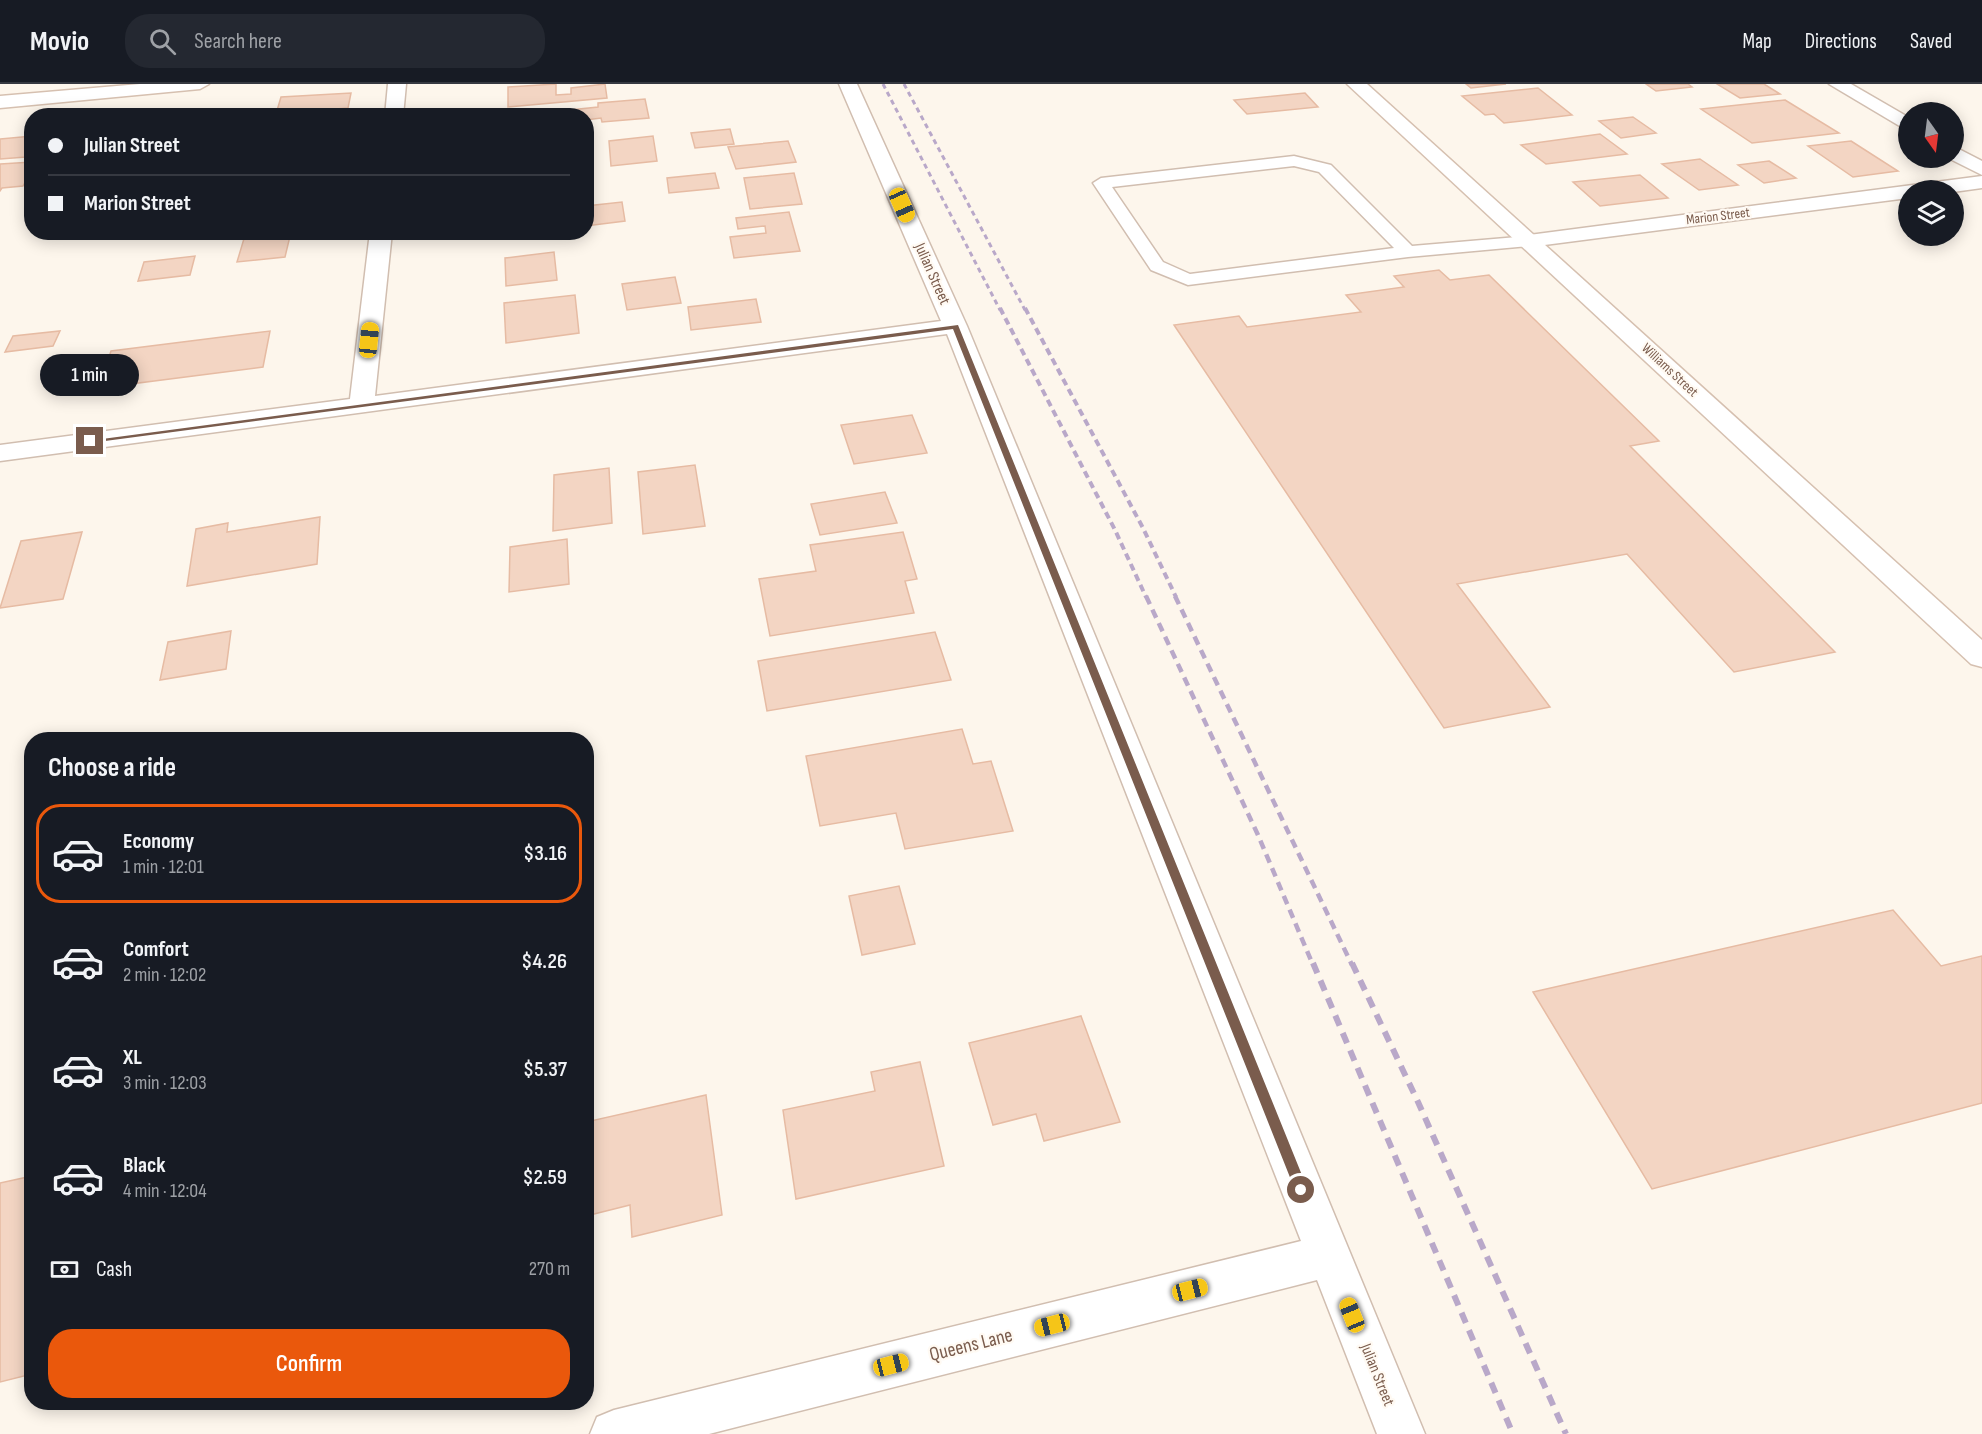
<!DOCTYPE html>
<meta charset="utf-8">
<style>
body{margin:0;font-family:"Sofia Sans Condensed",sans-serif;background:#242831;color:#f1f3f6;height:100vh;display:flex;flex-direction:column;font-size:22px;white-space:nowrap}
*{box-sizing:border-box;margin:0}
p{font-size:20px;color:#9ea1a6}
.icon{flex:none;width:33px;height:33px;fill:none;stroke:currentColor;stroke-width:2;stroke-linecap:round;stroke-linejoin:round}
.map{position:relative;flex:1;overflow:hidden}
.details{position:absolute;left:24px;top:648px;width:570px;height:678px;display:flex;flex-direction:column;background:#171b24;border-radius:24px;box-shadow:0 3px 15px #0003}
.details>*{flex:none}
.guide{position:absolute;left:24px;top:24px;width:570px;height:132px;border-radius:24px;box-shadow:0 3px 15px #0003;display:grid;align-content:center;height:132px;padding:0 24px;background:#171b24}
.needle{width:39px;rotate:166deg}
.tools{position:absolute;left:1898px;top:18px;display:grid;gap:12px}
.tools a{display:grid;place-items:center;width:66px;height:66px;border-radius:50%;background:#171b24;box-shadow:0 3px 15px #0003;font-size:30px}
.end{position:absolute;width:27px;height:27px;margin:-14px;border:8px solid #7a5c4d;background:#fff;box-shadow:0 0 0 3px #fff}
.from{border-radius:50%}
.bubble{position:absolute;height:42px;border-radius:21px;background:#171b24;box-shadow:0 3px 15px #0003;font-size:20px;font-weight:600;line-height:42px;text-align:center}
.car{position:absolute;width:18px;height:36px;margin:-18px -9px;border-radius:8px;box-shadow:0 0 4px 2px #0007;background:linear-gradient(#f5c518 24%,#345 0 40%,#f5c518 0 76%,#345 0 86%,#f5c518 0)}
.guide b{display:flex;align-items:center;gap:21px;height:57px;font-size:22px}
.guide b+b{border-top:2px solid #363941}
.guide i{width:15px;height:15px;background:#f1f3f6}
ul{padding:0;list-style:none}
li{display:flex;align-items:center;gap:18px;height:99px;margin:0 12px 9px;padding:0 12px;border:3px solid transparent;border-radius:24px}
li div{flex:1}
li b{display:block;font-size:22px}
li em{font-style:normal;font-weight:600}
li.current{border-color:#ea580c}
li>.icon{width:54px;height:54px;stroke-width:1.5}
h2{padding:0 24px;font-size:27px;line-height:72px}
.pay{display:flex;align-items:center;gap:15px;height:66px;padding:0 24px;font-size:22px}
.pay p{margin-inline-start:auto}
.primary-button{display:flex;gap:12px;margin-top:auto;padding:12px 24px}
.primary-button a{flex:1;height:69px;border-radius:24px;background:#ea580c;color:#fff;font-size:24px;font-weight:600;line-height:69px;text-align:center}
header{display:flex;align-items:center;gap:36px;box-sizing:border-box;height:84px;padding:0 30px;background:#171b24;border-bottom:2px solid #363941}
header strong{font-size:28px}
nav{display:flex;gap:33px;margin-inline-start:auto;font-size:21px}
.search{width:420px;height:54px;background:#242831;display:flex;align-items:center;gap:15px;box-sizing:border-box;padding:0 21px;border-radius:24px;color:#9ea1a6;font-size:22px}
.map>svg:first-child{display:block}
</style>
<header>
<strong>Movio</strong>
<div class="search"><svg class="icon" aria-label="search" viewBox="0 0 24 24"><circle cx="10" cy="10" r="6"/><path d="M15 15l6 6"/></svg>Search here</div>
<nav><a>Map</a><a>Directions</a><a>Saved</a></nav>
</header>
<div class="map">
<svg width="1982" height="1350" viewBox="0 0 1982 1350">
<rect width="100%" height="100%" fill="#fdf6ec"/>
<!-- building -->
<g fill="#f3d5c3" stroke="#e6bba3" stroke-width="1.5">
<polygon points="556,0 556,11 571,10 571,4 605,0 607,14 508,23 508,3"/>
<polygon points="1466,0 1506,0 1471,4"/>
<polygon points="1646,0 1688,0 1692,3 1656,7"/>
<polygon points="1717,0 1764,0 1780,10 1740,14"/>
<polygon points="1538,4 1572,31 1504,39 1494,30 1485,31 1462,12"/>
<polygon points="351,9 348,24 276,30 281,13"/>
<polygon points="1305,9 1318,23 1247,30 1234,16"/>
<polygon points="645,15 649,34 602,38 601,34 586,36 586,32 512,32 598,23 598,19"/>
<polygon points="1785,16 1839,49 1752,59 1701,25"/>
<polygon points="1633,33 1656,49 1621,54 1599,37"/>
<polygon points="730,45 734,60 695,64 691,49"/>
<polygon points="1600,50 1627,70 1546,80 1521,61"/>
<polygon points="32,52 32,64 26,73 0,75 0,55"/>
<polygon points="653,52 657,77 611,82 609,57"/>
<polygon points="788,57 796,78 736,85 728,63"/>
<polygon points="1851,57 1898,87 1853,93 1808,62"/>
<polygon points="1700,75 1738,101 1699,106 1662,80"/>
<polygon points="1769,77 1796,94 1764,99 1738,81"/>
<polygon points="32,78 32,88 23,102 2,104 0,107 0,80"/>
<polygon points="715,89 719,104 669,109 667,94"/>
<polygon points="794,89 802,120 750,125 744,94"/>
<polygon points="1640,91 1668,114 1600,122 1573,98"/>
<polygon points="622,118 625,137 586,142 586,122"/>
<polygon points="789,128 800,167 734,174 730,153 766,149 765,142 738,145 736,134"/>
<polygon points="246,148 291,148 285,173 237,178"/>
<polygon points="554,168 557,196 506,202 505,174"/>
<polygon points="195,172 190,191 138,197 144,178"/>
<polygon points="1439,186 1450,196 1489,191 1659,357 1630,362 1835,568 1734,588 1627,470 1457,500 1550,623 1444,644 1174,241 1239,232 1247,243 1361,228 1346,211 1404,203 1394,192"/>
<polygon points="675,193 681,219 627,226 622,200"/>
<polygon points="575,211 579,249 506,259 504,219"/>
<polygon points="756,215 761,238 691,246 688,223"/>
<polygon points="60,247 53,262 5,268 13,252"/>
<polygon points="270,247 263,283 99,304 111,267"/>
<polygon points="912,331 927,369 854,380 841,341"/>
<polygon points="695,381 705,442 643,450 638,388"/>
<polygon points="609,384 612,439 553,447 554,391"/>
<polygon points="885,408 897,439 820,451 811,420"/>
<polygon points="320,433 317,480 187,502 196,445 228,439 227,448"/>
<polygon points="82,448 63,515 0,524 21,457"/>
<polygon points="903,448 917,495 905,497 914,529 770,552 759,495 816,487 810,461"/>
<polygon points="567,455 569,500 509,508 510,463"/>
<polygon points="231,547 226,585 160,596 168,558"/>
<polygon points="935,548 951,596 767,627 758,577"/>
<polygon points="962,645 973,680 991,677 1013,747 905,765 896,729 820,742 806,672"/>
<polygon points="899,802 915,860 862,871 849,812"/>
<polygon points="1893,826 1941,882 1982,872 1982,1019 1652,1105 1533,908"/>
<polygon points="1081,932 1120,1038 1044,1057 1036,1030 993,1041 969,959"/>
<polygon points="920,978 944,1082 796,1115 783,1026 875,1007 871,988"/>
<polygon points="706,1011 722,1131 632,1153 630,1121 586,1132 586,1038"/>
<polygon points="32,1092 32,1143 28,1158 32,1157 32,1290 0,1298 0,1099"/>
</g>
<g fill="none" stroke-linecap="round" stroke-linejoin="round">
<defs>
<path id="lane" d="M1294 72 1331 81 1412 162 1529 152 1538 157 1529 162 1408 173 1188 201 1151 186 1093 99 1101 94ZM1294 82 1319 88 1394 164 1190 190 1163 178 1112 103Z"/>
<g id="street">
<polygon points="388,0 406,0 403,32 385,32"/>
<polygon points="839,0 857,0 967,242 1425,1350 1377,1350 1317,1196 709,1350 590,1350 597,1333 614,1326 1301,1157 947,250 0,377 0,361 350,315 370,148 392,148 375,312 941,237"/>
<polygon points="1829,0 1851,0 1908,33 1908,47"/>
<polygon points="1953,62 1982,77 1982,91 1948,74 1953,74"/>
<polygon points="1982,92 1982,104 1953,108 1908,106 1908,114 1529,163 1521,162 1518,157 1521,152 1529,151"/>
</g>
<g id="secondary">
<polygon points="140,0 209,0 200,5 0,24 0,12"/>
<polygon points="1347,0 1367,0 1982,556 1982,583 1971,580"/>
</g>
</defs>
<!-- lane casing -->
<use href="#lane" stroke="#d1beb0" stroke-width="3"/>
<!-- street casing -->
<use href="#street" stroke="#d1beb0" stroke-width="3"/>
<!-- secondary casing -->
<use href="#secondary" stroke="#d6c0b0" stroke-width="3"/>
<!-- lane -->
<use href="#lane" fill="#fff" fill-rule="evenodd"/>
<!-- street -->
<use href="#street" fill="#fff" fill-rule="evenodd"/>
<!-- secondary -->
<use href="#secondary" fill="#fff" fill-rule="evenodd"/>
<!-- rail-far3 -->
<g stroke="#b9a8c9" stroke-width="3" stroke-dasharray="5 4" stroke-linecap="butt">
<polyline points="883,0 1000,226"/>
<polyline points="904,0 1025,226"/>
</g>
<!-- rail-far2 -->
<g stroke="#b9a8c9" stroke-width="4" stroke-dasharray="7 4.5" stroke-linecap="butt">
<polyline points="1000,224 1115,446 1146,513"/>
<polyline points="1025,224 1143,444 1176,513"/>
</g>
<!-- rail-far1 -->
<g stroke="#b9a8c9" stroke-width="4.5" stroke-dasharray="9 6" stroke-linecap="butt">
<polyline points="1146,512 1258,751 1313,881"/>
<polyline points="1175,512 1352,881"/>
</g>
<!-- rail -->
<g stroke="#b9a8c9" stroke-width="6" stroke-dasharray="11 8" stroke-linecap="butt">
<polyline points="1313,879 1513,1350"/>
<polyline points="1352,879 1418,1018 1566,1350"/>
</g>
</g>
<!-- route -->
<polygon fill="#7a5c4d" points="958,241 1308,1106 1306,1110 1297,1110 1295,1106 953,245 90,359 87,357"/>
<g text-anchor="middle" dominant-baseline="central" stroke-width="4.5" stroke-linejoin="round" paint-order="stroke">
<!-- far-street labels -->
<g font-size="14" fill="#7a5c4d" stroke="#fffaf3">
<text transform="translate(1718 132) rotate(-7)">Marion Street</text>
<text transform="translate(1670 286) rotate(43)">Williams Street</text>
</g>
<!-- street labels -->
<g font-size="16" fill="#7a5c4d" stroke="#fffaf3">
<text transform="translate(932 190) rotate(66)">Julian Street</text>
<text transform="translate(1377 1291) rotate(68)">Julian Street</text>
</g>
<!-- near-street labels -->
<g font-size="20" fill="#7a5c4d" stroke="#fffaf3">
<text transform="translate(971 1261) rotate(-14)">Queens Lane</text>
</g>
</g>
</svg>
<div class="tools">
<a><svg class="needle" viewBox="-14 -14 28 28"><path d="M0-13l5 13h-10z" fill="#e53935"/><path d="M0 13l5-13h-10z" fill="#9ea1a6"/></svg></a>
<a><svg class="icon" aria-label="layers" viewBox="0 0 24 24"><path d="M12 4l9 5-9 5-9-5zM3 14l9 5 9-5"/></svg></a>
</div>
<i class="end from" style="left:1301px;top:1106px"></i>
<i class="end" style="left:90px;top:357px"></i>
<div class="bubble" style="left:40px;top:270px;width:99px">1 min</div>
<i class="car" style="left:902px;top:121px;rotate:156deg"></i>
<i class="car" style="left:369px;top:256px;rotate:6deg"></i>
<i class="car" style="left:1190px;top:1206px;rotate:76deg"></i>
<i class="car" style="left:1352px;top:1231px;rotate:338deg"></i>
<i class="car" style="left:1052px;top:1241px;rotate:256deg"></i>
<i class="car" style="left:891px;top:1281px;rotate:76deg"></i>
<div class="guide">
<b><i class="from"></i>Julian Street</b>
<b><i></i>Marion Street</b>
</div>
<section class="details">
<h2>Choose a ride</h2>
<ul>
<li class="current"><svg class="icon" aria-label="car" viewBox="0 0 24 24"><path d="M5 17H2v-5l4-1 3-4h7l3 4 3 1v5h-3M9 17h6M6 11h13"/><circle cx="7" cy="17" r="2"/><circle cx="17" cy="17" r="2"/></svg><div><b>Economy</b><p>1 min · 12:01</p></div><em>$3.16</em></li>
<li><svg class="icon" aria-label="car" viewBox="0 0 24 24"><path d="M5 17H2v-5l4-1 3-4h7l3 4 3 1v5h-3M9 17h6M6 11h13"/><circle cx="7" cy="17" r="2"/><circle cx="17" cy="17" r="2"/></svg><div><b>Comfort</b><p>2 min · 12:02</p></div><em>$4.26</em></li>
<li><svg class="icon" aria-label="car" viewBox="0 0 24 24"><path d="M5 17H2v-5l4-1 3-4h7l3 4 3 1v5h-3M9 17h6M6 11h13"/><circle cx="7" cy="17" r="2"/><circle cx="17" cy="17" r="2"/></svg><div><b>XL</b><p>3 min · 12:03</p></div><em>$5.37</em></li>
<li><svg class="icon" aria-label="car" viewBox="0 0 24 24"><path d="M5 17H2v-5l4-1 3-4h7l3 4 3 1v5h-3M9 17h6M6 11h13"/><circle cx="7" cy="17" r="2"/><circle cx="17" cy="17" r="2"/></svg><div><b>Black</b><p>4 min · 12:04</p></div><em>$2.59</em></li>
</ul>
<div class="pay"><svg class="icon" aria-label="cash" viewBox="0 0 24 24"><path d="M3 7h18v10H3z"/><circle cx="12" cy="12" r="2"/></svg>Cash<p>270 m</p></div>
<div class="primary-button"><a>Confirm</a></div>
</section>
</div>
